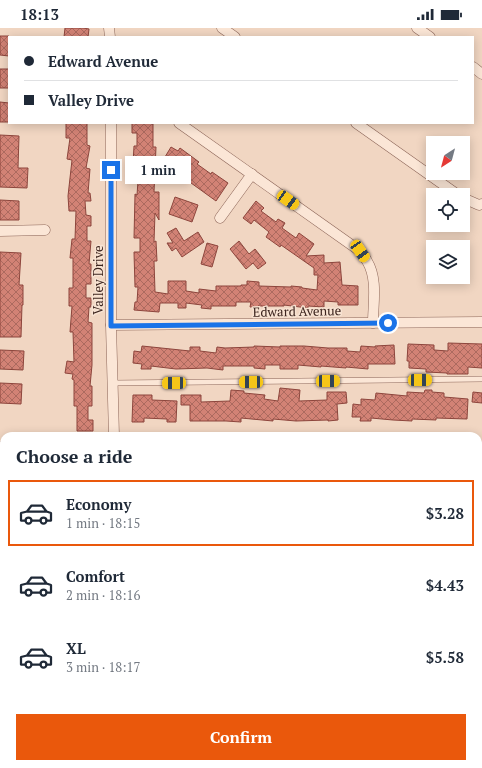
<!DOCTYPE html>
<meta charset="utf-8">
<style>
body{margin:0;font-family:"PT Serif",serif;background:#f6f6f7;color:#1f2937;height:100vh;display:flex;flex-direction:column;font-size:15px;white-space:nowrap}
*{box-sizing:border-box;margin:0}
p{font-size:13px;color:#747a83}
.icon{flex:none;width:22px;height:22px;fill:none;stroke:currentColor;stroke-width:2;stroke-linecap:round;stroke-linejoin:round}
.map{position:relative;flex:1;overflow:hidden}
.side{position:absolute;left:0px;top:404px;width:482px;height:336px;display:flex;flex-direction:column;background:#fff;border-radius:12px 12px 0 0;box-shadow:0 2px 10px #0003}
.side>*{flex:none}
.guide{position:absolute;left:8px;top:8px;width:466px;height:88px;border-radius:0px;box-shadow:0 2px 10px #0003;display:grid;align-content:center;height:88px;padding:0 16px;background:#fff}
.needle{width:26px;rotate:216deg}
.controls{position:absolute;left:426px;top:108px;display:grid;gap:8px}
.controls a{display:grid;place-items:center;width:44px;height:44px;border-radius:0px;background:#fff;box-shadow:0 2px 10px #0003;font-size:20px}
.end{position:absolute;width:18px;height:18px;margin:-9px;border:5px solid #1a73e8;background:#fff;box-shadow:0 0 0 2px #fff}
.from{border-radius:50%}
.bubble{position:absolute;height:28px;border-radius:0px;background:#fff;box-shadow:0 2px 10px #0003;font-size:13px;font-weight:800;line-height:28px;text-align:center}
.car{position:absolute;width:12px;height:24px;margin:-12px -6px;border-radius:5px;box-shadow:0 0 3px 1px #0007;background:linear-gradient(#f5c518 24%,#345 0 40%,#f5c518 0 76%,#345 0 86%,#f5c518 0)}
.guide b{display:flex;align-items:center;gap:14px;height:38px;font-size:15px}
.guide b+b{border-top:1px solid #e0e1e3}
.guide i{width:10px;height:10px;background:#1f2937}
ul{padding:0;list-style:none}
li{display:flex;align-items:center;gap:12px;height:66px;margin:0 8px 6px;padding:0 8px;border:2px solid transparent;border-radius:0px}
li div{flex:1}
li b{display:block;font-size:15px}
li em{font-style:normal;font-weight:800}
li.active{border-color:#ea580c}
li>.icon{width:36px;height:36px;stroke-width:1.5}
h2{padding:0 16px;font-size:18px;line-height:48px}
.primary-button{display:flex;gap:8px;margin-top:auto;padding:8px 16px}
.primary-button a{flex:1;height:46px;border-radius:0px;background:#ea580c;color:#fff;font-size:16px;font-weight:800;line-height:46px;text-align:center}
.status{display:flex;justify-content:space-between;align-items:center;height:28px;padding:0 20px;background:#fff;direction:ltr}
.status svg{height:11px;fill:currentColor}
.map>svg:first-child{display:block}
</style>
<div class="status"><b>18:13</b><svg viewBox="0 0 49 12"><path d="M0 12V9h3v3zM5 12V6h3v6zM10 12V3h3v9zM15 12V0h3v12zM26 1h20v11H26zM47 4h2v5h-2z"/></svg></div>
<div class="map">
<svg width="482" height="740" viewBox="0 0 482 740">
<defs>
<pattern id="building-cross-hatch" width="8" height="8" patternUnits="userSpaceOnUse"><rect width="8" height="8" fill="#d28275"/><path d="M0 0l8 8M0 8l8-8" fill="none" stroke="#ac6a5f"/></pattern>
</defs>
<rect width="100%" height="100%" fill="#f1d6c2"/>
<!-- building -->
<g fill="url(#building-cross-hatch)" stroke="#8d453c">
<polygon points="65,0 83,0 89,1 88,9 64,9"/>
<polygon points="0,8 9,8 9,28 0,27"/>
<rect x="0" y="41" width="9" height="19"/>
<polygon points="0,74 9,75 9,94 0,94"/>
<polygon points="66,95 87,95 87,117 90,118 86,140 90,141 88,165 90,165 91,173 85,173 86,187 91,188 91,198 87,198 87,213 91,213 89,236 91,236 91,256 86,256 86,270 91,270 91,279 89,279 88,294 92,295 92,337 90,358 92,358 92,378 88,378 88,392 93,392 93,403 77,403 77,378 74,378 74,352 72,351 73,346 65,345 67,333 74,334 73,304 70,304 72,278 69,278 69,260 73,260 73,230 70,230 72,211 75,211 76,183 69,183 68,168 72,132 67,131 70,110 66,110"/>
<polygon points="132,95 153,95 153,119 156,119 154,164 159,164 159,192 155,185 154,214 156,213 157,233 154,233 155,264 168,266 168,253 186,253 186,263 199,265 199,261 216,263 216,258 241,258 241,257 247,257 247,253 259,254 259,258 291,259 291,258 302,259 302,260 317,262 318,247 314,247 314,240 281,217 280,219 266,209 269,204 254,192 251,196 243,190 256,173 264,180 261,183 276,194 278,191 285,195 282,200 296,210 299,205 314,216 306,228 324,227 324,235 340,234 342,257 358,258 358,277 338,277 338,274 324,273 324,279 308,278 308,280 284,277 284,278 258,278 258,279 250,279 251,274 236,274 236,278 211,278 211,281 201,280 202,277 186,275 186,280 178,280 178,275 160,275 159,284 134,282 135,274 137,274 138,259 135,259 134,224 140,224 140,210 134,210 135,166 137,167 138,153 133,152 133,136 134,118 137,118 137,105 132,105"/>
<polygon points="0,107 19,108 18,140 28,140 27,160 0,159"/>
<polygon points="171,119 178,123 180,120 199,134 197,136 211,146 212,144 228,155 216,173 180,147 183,142 165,129"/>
<polygon points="175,169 198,177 192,194 169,186"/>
<polygon points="0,172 19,173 19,192 0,192"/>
<polygon points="176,200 184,213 198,204 204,214 182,229 176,220 172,223 167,215 173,215 167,205"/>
<polygon points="239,213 249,226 255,221 266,235 258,241 253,235 246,241 230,221"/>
<polygon points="207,215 218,218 212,239 201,236"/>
<polygon points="0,224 21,225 19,257 23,257 23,277 22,277 21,309 0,309"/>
<polygon points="448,315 482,316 482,340 468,339 468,346 447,346 447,345 426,344 426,341 409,340 409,333 407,333 408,316 434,317 434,322 448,323"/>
<polygon points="394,317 395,336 368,336 368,341 346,339 346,340 321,338 321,339 298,337 298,341 280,341 280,337 265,337 265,341 254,340 254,338 223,338 223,342 207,340 176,341 151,338 151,341 141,341 142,336 133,335 134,323 141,324 142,318 190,323 190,319 200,319 200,323 216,325 217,319 225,320 254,319 254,318 280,319 280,318 304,318 328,320 347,320 347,323 360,324 361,318 375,319 375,318"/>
<polygon points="0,322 24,323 23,342 0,341"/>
<polygon points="0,355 22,356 21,376 0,375"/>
<polygon points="280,360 300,362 299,373 327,372 327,364 346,364 347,375 337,376 338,392 328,393 328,392 296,393 273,391 273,393 241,390 241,394 226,393 190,393 190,377 181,377 181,367 201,367 201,374 230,373 231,362 244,363 244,365 265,367 264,371 278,373"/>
<polygon points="425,362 432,362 432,364 444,365 444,369 468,371 467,391 436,390 436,392 412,391 412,393 393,392 371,390 371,393 360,393 361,389 352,389 353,376 361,377 361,371 375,372 376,365 407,368 407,364 424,365"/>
<polygon points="473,364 482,365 482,375 472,374"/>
<polygon points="133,367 152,367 152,372 177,373 176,394 167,394 167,391 144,390 144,394 132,394"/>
</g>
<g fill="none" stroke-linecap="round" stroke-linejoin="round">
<defs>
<g id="lane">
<polyline points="113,355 482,351"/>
<polyline points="478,498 482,498"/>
<polyline points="0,577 4,576"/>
<polyline points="51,736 51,740"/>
</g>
<g id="street">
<polyline points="109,0 110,9"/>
<polyline points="222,0 235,9"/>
<polyline points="417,0 430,9"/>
<polyline points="473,39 482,46"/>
<polyline points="111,95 111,297 114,408"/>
<path d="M179 95 360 223C362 226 365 229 367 233 378 251 373 275 373 295"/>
<polyline points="356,95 458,167"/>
<polyline points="463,170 479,177 482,176"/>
<polyline points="220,190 252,146"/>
<polyline points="0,203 45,202"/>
<polyline points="111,297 482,294"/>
<polyline points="478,551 482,551"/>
<polyline points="478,652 482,652"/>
<polyline points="127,736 127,740"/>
</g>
<g id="primary">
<polyline points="0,422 4,422"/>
<polyline points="478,426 482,426"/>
<polyline points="0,440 4,440"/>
</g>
</defs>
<!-- lane casing -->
<use href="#lane" stroke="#8c6558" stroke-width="6"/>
<!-- street casing -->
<use href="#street" stroke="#8c6558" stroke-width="11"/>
<!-- primary casing -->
<use href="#primary" stroke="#5a352c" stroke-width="17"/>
<!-- lane -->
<use href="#lane" stroke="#fbe6d6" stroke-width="5"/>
<!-- street -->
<use href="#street" stroke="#fbe6d6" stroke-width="10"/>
<!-- primary -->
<use href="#primary" stroke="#f7be97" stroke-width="16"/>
</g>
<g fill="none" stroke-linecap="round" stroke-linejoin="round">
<!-- route -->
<polyline stroke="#1a73e8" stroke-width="5" points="111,142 111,298 388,295"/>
</g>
<g text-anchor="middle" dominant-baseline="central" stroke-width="3" stroke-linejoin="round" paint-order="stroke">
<!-- street labels -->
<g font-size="13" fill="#3b231d" stroke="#f8e3d2">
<text transform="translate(98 252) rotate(-90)">Valley Drive</text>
<text transform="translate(297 283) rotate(-1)">Edward Avenue</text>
</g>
</g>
</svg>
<div class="controls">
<a><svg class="needle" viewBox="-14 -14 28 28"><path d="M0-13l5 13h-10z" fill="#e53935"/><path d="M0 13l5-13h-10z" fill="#747a83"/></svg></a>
<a><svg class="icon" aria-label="locate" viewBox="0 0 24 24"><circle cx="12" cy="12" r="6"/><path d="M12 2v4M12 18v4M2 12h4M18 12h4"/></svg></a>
<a><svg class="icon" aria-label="layers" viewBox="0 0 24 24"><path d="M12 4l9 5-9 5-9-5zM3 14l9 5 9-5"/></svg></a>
</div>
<i class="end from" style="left:388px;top:295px"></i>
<i class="end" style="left:111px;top:142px"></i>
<div class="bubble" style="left:125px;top:128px;width:66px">1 min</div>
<i class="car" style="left:288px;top:172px;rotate:125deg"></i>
<i class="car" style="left:360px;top:223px;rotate:145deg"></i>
<i class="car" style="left:420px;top:352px;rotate:89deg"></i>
<i class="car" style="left:328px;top:353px;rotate:89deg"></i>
<i class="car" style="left:251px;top:354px;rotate:269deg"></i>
<i class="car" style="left:174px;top:355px;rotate:269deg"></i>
<div class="guide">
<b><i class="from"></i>Edward Avenue</b>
<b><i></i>Valley Drive</b>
</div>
<section class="side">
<h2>Choose a ride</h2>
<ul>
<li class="active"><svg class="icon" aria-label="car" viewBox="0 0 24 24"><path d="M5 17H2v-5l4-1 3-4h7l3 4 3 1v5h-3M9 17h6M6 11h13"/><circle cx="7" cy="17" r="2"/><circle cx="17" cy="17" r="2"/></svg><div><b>Economy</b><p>1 min · 18:15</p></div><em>$3.28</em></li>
<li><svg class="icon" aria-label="car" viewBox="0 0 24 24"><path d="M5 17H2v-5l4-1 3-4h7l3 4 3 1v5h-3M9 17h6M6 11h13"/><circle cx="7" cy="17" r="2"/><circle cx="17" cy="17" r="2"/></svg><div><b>Comfort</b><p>2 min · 18:16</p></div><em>$4.43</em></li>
<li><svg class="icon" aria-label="car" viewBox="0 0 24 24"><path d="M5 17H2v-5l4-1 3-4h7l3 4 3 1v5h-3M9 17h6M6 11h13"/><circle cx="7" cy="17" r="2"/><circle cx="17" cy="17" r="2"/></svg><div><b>XL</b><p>3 min · 18:17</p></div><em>$5.58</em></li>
</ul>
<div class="primary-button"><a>Confirm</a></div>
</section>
</div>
